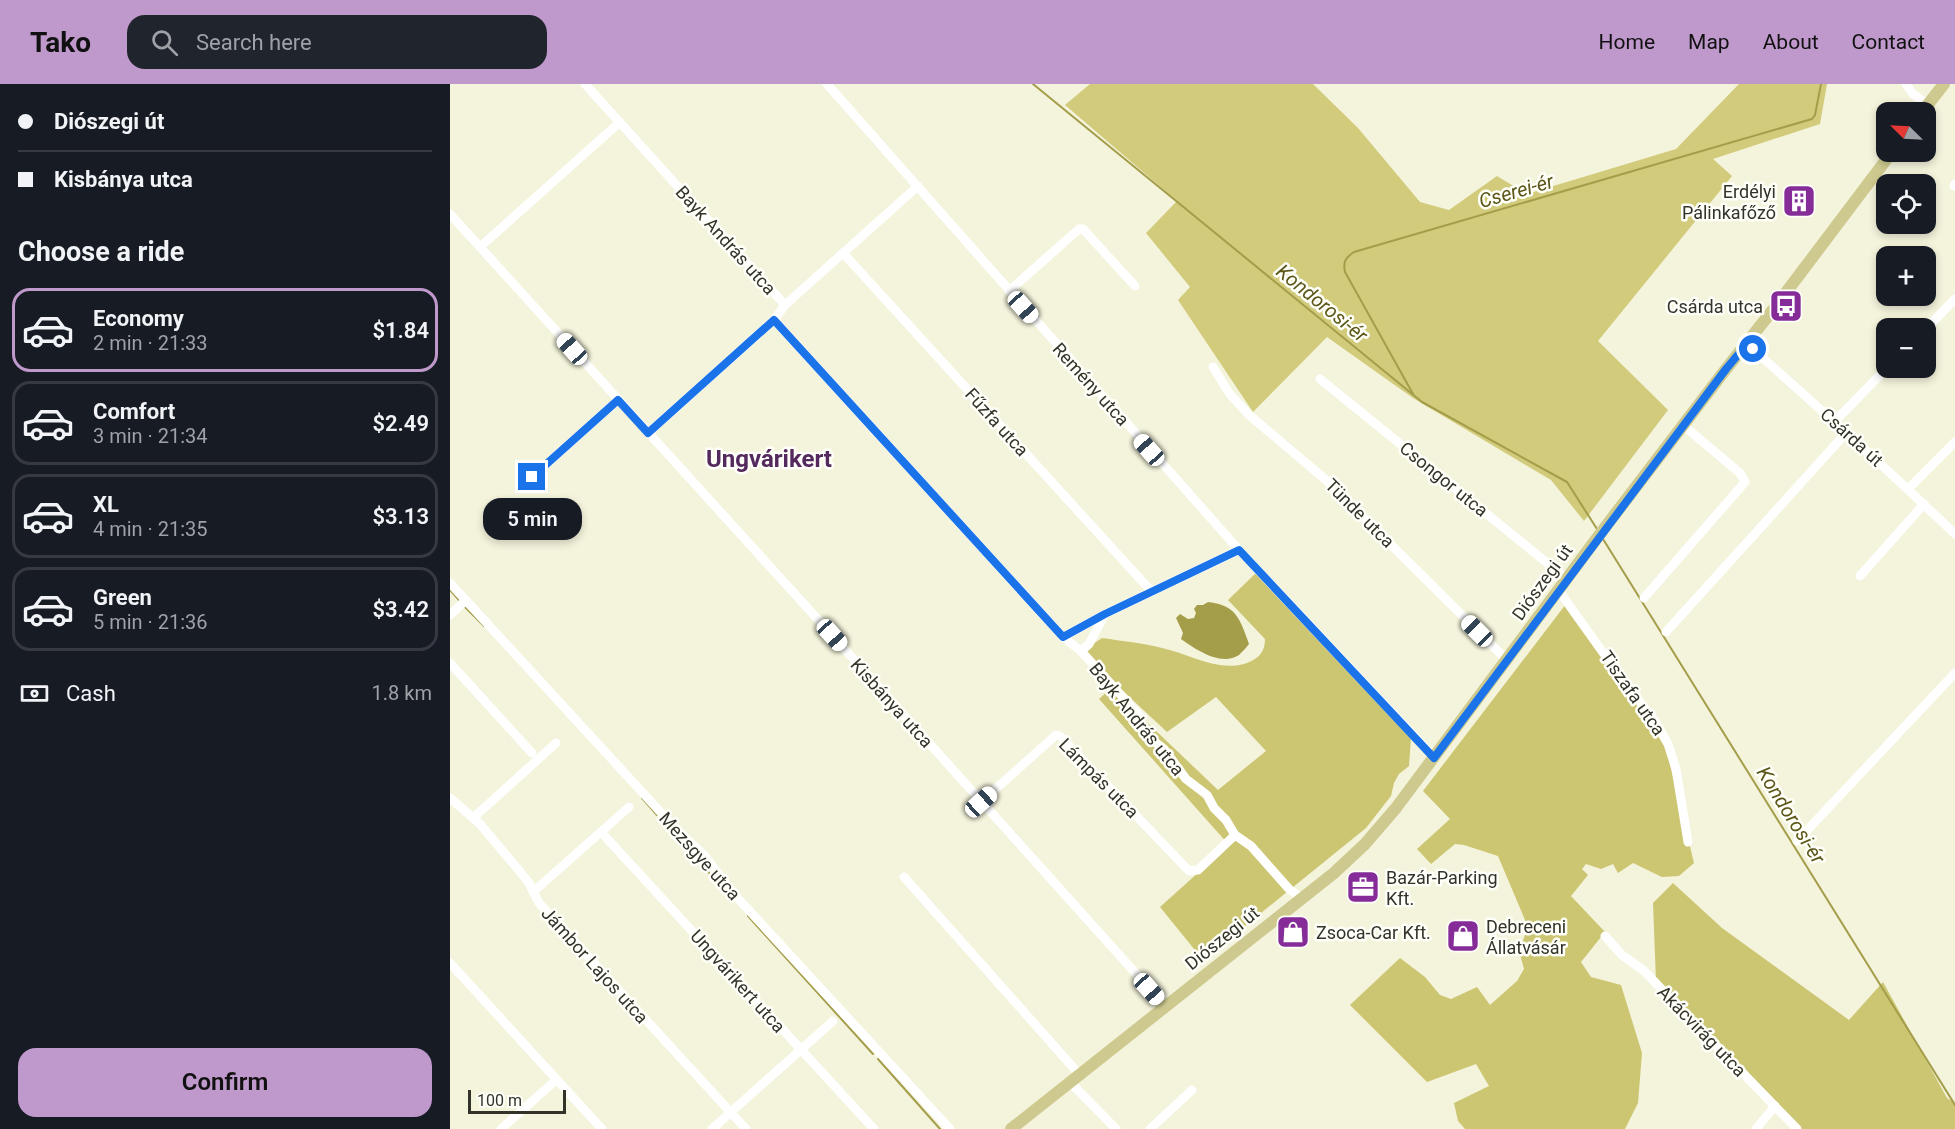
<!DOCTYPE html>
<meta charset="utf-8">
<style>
body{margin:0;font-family:Roboto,sans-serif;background:#20242c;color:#f1f3f6;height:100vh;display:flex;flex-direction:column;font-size:22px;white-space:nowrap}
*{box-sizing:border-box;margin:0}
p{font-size:20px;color:#9ea1a6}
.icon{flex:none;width:33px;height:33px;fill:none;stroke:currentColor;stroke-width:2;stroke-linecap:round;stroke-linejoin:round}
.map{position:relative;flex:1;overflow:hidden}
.sheet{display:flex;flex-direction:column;background:#171b24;width:450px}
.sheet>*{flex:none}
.hud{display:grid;align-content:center;height:132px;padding:0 18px;background:#171b24}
.needle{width:39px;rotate:294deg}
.buttons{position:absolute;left:1426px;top:18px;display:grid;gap:12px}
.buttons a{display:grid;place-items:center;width:60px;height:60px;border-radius:12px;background:#171b24;box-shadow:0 3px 9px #0003;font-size:30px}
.scale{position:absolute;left:18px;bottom:15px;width:98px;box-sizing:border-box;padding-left:6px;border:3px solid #333329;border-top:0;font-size:16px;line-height:21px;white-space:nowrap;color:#333329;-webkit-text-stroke:4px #fffffa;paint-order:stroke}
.end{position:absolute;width:27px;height:27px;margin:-14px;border:8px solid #1a73e8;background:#fff;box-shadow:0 0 0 3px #fff}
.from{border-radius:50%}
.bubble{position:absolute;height:42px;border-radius:18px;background:#171b24;box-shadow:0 3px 9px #0003;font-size:20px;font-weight:600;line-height:42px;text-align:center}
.car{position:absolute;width:18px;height:36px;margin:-18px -9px;border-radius:8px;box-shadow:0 0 4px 2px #0007;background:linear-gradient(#fff 24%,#345 0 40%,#fff 0 76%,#345 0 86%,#fff 0)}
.hud b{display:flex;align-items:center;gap:21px;height:57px;font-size:22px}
.hud b+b{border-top:2px solid #363941}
.hud i{width:15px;height:15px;background:#f1f3f6}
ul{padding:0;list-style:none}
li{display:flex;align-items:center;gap:18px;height:84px;margin:0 12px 9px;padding:0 6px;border:3px solid #363941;border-radius:18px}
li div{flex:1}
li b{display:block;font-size:22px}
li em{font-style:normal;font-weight:600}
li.on{border-color:#c099cc}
li>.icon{width:54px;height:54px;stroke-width:1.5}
h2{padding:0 18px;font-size:27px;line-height:72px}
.pay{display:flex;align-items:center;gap:15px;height:66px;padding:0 18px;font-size:22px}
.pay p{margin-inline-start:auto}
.primary-button{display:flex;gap:12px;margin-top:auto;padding:12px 18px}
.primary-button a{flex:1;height:69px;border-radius:18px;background:#c099cc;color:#111;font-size:24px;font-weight:600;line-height:69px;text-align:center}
header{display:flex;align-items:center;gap:36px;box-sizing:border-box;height:84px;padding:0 30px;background:#c099cc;color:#111}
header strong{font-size:28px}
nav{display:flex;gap:33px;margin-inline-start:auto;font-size:21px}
.search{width:420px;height:54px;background:#20242c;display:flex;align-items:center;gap:15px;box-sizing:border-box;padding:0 21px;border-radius:18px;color:#9ea1a6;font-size:22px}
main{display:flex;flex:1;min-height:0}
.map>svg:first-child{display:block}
</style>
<header>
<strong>Tako</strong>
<div class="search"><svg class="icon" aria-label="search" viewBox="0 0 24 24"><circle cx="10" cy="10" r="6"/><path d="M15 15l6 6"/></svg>Search here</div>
<nav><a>Home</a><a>Map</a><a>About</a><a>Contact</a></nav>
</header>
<main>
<section class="sheet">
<div class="hud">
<b><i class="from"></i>Diószegi út</b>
<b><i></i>Kisbánya utca</b>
</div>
<h2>Choose a ride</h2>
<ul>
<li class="on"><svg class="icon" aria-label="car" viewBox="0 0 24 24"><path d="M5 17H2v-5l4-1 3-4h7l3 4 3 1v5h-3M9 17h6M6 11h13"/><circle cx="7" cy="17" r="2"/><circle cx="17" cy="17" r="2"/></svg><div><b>Economy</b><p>2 min · 21:33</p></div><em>$1.84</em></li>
<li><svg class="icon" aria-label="car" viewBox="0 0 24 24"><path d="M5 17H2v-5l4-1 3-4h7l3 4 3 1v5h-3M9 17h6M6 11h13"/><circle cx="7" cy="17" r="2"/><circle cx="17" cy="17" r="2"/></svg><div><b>Comfort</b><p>3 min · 21:34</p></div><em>$2.49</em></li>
<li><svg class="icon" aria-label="car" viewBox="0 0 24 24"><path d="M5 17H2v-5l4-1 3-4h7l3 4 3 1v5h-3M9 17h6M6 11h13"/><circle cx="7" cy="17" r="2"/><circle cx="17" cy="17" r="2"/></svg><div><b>XL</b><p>4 min · 21:35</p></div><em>$3.13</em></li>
<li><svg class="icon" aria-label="car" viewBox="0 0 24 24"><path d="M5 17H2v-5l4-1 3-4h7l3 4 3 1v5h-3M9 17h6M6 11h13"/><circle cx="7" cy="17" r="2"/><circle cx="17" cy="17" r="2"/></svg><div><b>Green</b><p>5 min · 21:36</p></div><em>$3.42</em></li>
</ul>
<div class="pay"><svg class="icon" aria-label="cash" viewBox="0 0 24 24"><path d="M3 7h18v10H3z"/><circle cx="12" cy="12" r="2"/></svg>Cash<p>1.8 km</p></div>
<div class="primary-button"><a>Confirm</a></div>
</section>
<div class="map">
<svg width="1505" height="1045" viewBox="0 0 1505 1045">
<rect width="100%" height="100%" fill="#f4f3db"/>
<!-- green -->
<polygon fill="#d1cb7b" points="640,0 863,0 908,44 970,118 999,126 1047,92 1077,110 1226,65 1289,0 1377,0 1370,40 1263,75 1282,92 1148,257 1218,326 1134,437 1101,396 963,314 877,253 803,328 728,216 740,203 696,149 727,117 615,21"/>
<!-- forest -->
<g fill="#ccc672">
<path d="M807 488 961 653 959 682 949 690 944 699 941 712 916 744 753 876 710 823 779 761 649 615 661 604 768 706 816 667 766 613 717 648 631 568 652 554C672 557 693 559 712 564 740 570 769 589 797 579 809 574 815 568 815 555L778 516Z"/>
<polygon points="1116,520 1179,605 1216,664 1244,779 1229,792 1212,793 1183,779 1168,789 1163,780 1151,785 1136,780 1132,785 1138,791 1121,812 1155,848 1131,878 1141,893 1171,901 1192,969 1188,1019 1175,1045 1015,1045 1008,1037 1004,1019 1039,1002 1026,980 977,998 900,921 950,874 975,893 990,911 1001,915 1027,903 1040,921 1067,897 1074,885 1069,867 1078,843 1048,772 1014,761 1005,760 981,780 967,765 1000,735 973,707"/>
<polygon points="1223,799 1272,844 1399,936 1433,898 1497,1014 1505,1019 1505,1045 1351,1045 1206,897 1203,819"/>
</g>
<!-- water -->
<path fill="#a49d4a" d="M758 518C787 521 790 536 799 560 796 564 792 568 789 571 771 583 745 565 731 555L733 549 726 534 730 530 738 535 744 534 746 529 744 525 747 521H753Z"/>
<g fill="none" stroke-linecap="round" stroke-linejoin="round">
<!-- stream -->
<g stroke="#a49d4a" stroke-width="2">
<polyline points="583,0 972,318 1117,398 1147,445"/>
<path d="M963 310 895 188C893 178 895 174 904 168L1362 35 1365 31 1371 0"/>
<polyline points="1153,455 1505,1021"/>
<polyline points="0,506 9,516"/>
<polyline points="15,523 34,542"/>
<polyline points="192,714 207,731"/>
<polyline points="210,735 281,813"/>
<polyline points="298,832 423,970"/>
<polyline points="428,975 490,1045"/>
</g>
<!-- minor -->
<g stroke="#fff" stroke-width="9">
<polyline points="135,0 335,221 324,236 613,553 631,567 689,631 691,643 696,651 714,665 736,695 757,711 764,724 776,736 785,751 801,762 839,805 851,814"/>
<polyline points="377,0 789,466 984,673"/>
<polyline points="1456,0 1463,10 1478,21"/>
<polyline points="1504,102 1505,100"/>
<polyline points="0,130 382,551 715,922"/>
<polyline points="30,163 170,38"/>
<polyline points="393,169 702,508"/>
<polyline points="559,207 629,145 633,145 685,202"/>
<polyline points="335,221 468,102"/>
<polyline points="1476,245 1505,215"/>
<path d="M1297 260C1367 322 1437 385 1505 450"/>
<polyline points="763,283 779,309 798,330 876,396 1057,576"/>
<polyline points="870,295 1117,495"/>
<polyline points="1385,337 1437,284"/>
<polyline points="198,349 324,236"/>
<polyline points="82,393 168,316"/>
<polyline points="1459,404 1505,358"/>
<polyline points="1410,492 1474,420"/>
<polyline points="0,499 226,745 254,771 283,809 500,1045"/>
<polyline points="1109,507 1174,598 1205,637 1218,660 1226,685 1238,758"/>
<polyline points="1194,514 1295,398 1290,389 1234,342"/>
<polyline points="0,531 16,516"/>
<polyline points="1216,548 1397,348"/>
<polyline points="613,553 655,530 789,466"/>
<polyline points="631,567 639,560 655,530"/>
<polyline points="0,579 82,669"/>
<polyline points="0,714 30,740 67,784 79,799 89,819 296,1045"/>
<polyline points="531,718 606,651 610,652 739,787 748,786 785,751"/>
<polyline points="23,734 106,659"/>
<polyline points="151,748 424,1045"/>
<polyline points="1347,757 1505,589"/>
<polyline points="454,793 629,990"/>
<polyline points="83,808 179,723"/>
<polyline points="1155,852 1172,871 1193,886 1347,1045"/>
<polyline points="0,879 152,1045"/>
<polyline points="620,998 666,1045"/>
<polyline points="51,1045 106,996"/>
<polyline points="262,1045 383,937"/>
<polyline points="700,1045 742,1006"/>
<polyline points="1306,1045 1325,1022"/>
</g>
<!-- major -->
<g stroke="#ceca8f" stroke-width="12">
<polyline points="1472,28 1494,0"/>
<polyline points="561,1045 884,789 915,760 946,724 1153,446 1276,285 1322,227 1442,68"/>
</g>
</g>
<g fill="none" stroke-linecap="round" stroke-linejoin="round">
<!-- route -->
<polyline stroke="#1a73e8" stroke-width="8" points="82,393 168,316 198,349 324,236 613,553 655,530 789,466 984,674 1276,285 1297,260 1303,265"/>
</g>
<!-- icons -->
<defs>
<symbol id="building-square" viewBox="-11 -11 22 22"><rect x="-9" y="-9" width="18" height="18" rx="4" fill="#852c99" stroke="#fffffa"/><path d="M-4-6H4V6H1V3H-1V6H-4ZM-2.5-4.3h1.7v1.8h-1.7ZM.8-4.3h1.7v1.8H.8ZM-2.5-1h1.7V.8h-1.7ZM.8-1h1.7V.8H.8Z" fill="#fff"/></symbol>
<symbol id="bus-square" viewBox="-11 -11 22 22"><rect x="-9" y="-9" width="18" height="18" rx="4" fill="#852c99" stroke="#fffffa"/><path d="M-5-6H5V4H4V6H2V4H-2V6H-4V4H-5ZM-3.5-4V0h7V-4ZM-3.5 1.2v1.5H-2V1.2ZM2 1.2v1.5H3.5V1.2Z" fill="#fff"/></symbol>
<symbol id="office-square" viewBox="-11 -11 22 22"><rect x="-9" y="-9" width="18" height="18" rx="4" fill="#852c99" stroke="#fffffa"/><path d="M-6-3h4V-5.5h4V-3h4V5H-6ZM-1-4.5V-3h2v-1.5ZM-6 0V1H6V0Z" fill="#fff"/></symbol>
<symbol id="shop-square" viewBox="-11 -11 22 22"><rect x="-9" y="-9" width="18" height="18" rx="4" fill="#852c99" stroke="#fffffa"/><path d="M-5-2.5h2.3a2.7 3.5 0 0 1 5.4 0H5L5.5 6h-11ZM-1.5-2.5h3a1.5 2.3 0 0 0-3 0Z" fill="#fff"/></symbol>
</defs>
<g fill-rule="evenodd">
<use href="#building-square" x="1330" y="98" width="38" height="38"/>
<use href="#bus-square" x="1317" y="203" width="38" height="38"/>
<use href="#office-square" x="894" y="784" width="38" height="38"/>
<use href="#shop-square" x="824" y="829" width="38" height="38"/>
<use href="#shop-square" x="994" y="833" width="38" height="38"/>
</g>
<g text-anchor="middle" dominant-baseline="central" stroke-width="5" stroke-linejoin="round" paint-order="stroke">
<!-- poi labels -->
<g font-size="18" fill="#333329" stroke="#fffffa" text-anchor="start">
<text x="1326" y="107" text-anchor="end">Erdélyi<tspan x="1326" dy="21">Pálinkafőző</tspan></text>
<text x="1313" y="222" text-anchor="end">Csárda utca</text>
<text x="936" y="793">Bazár-Parking<tspan x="936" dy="21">Kft.</tspan></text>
<text x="1036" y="842">Debreceni<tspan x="1036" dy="21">Állatvásár</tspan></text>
<text x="866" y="848">Zsoca-Car Kft.</text>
</g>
<!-- street labels -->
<g font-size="18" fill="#333329" stroke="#fffffa">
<text transform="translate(276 156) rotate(48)">Bayk András utca</text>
<text transform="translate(641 300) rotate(48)">Remény utca</text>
<text transform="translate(547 338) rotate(48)">Fűzfa utca</text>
<text transform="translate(1402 353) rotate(42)">Csárda út</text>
<text transform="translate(994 395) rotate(39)">Csongor utca</text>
<text transform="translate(910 429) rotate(45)">Tünde utca</text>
<text transform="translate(1092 498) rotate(-54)">Diószegi út</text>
<text transform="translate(1183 609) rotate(55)">Tiszafa utca</text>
<text transform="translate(442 619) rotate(48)">Kisbánya utca</text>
<text transform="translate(687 635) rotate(51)">Bayk András utca</text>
<text transform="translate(649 694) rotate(45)">Lámpás utca</text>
<text transform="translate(250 772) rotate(48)">Mezsgye utca</text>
<text transform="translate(772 854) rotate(-39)">Diószegi út</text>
<text transform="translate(145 881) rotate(48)">Jámbor Lajos utca</text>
<text transform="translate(288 897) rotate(48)">Ungvárikert utca</text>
<text transform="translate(1252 947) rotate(46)">Akácvirág utca</text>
</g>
<!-- water labels -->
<g font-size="20" font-style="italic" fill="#5c5719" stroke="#fffffa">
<text transform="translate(1066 107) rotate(-16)">Cserei-ér</text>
<text transform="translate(872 219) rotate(39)">Kondorosi-ér</text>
<text transform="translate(1341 731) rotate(58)">Kondorosi-ér</text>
</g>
<!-- district labels -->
<g font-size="24" font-weight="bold" fill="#54295e" stroke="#fffffa">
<text x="319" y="375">Ungvárikert</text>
</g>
</g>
</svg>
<div class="buttons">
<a><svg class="needle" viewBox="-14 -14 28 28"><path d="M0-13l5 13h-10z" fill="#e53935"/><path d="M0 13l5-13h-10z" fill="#9ea1a6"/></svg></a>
<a><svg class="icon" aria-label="locate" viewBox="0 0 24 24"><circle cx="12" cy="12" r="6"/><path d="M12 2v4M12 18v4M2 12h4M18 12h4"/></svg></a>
<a>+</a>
<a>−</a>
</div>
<div class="scale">100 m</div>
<i class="end from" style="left:1303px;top:265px"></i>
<i class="end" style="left:82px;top:393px"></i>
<div class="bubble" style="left:33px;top:414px;width:99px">5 min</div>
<i class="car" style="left:573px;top:223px;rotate:138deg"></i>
<i class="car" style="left:122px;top:265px;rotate:318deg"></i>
<i class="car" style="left:699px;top:366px;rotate:318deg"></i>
<i class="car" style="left:1027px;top:547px;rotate:315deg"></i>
<i class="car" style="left:382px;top:551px;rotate:138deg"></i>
<i class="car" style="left:531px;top:718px;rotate:48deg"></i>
<i class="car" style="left:699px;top:905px;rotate:138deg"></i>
</div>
</main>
